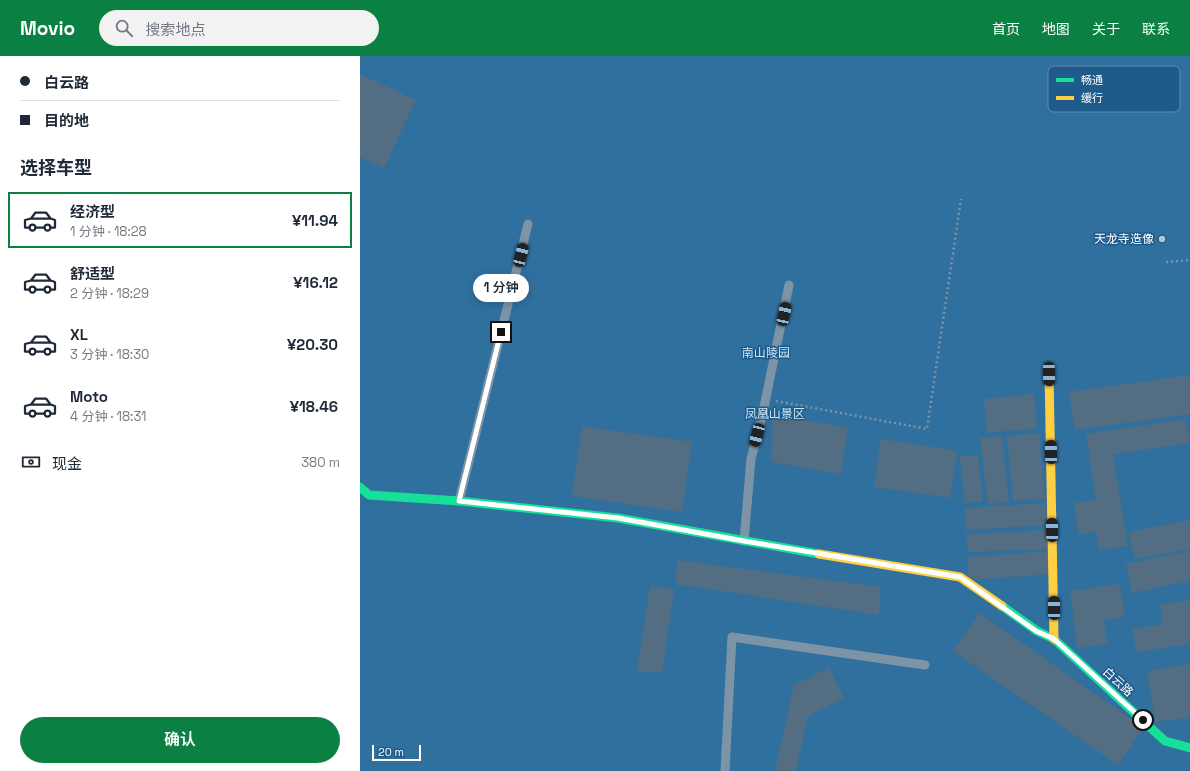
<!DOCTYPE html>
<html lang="zh">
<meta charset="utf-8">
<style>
body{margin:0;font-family:"Space Grotesk","Noto Sans SC",sans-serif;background:#f2f2f3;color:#1f2937;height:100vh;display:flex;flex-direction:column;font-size:15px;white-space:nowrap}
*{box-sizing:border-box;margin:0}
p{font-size:13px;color:#747a83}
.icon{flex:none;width:22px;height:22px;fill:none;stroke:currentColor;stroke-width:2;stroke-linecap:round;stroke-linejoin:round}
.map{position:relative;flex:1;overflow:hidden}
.drawer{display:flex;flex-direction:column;background:#fff;width:360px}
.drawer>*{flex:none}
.banner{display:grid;align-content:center;height:88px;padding:0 20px;background:#fff}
.scale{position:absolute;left:12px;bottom:10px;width:49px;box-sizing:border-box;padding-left:4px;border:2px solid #fff;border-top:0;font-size:11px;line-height:14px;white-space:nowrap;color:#fff;-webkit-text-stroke:3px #1e5b8a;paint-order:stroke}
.end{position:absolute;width:18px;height:18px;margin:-9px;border:5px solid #fff;background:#111;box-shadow:0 0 0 2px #111}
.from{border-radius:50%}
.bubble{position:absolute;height:28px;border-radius:14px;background:#fff;box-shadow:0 2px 10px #0003;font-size:13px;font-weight:600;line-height:28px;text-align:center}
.car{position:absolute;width:12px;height:24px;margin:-12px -6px;border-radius:5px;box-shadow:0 0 3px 1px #0007;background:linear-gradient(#222 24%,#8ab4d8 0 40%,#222 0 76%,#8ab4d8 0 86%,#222 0)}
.banner b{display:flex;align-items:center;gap:14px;height:38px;font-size:15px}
.banner b+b{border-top:1px solid #e0e1e3}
.banner i{width:10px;height:10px;background:#1f2937}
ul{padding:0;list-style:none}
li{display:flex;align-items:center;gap:12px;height:56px;margin:0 8px 6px;padding:0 12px;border:2px solid transparent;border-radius:0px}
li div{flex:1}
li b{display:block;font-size:15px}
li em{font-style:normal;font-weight:600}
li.selected{border-color:#0b8043}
li>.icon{width:36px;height:36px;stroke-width:1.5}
h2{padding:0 20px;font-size:18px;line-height:48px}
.pay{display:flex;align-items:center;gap:10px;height:44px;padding:0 20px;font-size:15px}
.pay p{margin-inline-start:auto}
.cta{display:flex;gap:8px;margin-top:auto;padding:8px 20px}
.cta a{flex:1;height:46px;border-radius:24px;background:#0b8043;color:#fff;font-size:16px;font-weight:600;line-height:46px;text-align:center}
header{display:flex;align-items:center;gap:24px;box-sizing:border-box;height:56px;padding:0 20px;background:#0b8043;color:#fff}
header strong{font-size:19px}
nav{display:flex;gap:22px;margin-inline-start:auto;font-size:14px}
.search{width:280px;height:36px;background:#f2f2f3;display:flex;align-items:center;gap:10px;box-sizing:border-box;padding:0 14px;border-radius:22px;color:#747a83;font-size:15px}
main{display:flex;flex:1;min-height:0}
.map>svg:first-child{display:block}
</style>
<header>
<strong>Movio</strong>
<div class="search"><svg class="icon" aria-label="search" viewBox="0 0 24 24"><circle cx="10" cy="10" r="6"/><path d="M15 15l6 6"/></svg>搜索地点</div>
<nav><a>首页</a><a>地图</a><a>关于</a><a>联系</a></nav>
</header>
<main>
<section class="drawer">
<div class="banner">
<b><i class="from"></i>白云路</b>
<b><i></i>目的地</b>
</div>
<h2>选择车型</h2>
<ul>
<li class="selected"><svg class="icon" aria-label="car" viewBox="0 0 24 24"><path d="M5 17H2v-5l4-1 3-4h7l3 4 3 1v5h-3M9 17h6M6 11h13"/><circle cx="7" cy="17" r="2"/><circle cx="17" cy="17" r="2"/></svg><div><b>经济型</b><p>1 分钟 · 18:28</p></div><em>¥11.94</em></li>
<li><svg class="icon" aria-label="car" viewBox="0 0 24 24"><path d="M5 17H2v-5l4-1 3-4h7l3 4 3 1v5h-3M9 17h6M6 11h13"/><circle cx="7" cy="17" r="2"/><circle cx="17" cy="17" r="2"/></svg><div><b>舒适型</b><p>2 分钟 · 18:29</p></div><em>¥16.12</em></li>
<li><svg class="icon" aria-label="car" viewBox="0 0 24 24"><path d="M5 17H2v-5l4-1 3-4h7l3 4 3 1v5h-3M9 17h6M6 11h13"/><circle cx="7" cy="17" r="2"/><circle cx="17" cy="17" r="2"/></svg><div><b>XL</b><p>3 分钟 · 18:30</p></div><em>¥20.30</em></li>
<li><svg class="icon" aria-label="car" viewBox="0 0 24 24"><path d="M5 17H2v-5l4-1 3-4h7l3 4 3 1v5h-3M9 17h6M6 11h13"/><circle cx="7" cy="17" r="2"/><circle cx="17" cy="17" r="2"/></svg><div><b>Moto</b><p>4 分钟 · 18:31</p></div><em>¥18.46</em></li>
</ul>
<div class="pay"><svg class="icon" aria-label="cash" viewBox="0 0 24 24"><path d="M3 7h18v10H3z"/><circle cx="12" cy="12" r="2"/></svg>现金<p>380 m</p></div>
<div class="cta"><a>确认</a></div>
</section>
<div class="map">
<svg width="830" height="715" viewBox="0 0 830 715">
<rect width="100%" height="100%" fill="#365872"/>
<!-- green -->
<rect fill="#30709e" x="0" y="0" width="830" height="715"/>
<!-- building -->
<g fill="#536d82">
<polygon points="0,18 56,44 24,112 0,101"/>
<polygon points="830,319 830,358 715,374 709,336"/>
<polygon points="674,338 677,372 627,377 624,343"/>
<polygon points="412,358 488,372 481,418 411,406"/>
<polygon points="825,363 829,387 753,398 768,490 739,494 736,476 718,478 714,447 736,444 726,378"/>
<polygon points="222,370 332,386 322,456 212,440"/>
<polygon points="679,377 685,443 653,445 647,380"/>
<polygon points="642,380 649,446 628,448 620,382"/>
<polygon points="521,383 597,395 590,442 514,431"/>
<polygon points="618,399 623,445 605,447 600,400"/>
<polygon points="686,447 688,469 606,474 605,452"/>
<polygon points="830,464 830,493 775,503 769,476"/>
<polygon points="688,474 689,493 608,496 606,478"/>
<polygon points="692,495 693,518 608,524 607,501"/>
<polygon points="830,495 830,525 772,537 766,508"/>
<polygon points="317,504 521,531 519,559 316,528"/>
<polygon points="760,528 765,561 744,564 747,588 717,592 710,535"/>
<polygon points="290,530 314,533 302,617 277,615"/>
<polygon points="830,544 830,588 776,596 773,573 803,568 800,549"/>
<polygon points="619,557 784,672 758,709 593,595"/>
<polygon points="830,608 830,661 795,666 787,615"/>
<polygon points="469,612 484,642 448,660 436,715 415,715 434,629"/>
</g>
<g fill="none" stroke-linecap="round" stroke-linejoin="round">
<!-- path -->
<g stroke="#7d94a7" stroke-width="2.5" stroke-dasharray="2 3" stroke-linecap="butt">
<polyline points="806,206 830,204"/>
<polyline points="416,345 567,373 601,143"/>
</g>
<!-- lane -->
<g stroke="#7d94a7" stroke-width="9">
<polyline points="99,445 168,168"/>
<polyline points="384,485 391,403 403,356 429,229"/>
<polyline points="365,715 372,581 565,609"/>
</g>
<!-- fast -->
<g stroke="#16e098" stroke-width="9">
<polyline points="0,431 9,439 99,445 258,462 459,498"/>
<polyline points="642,550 677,575 694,583 805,685 830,692"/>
</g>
<!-- slow -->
<g stroke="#ffcf43" stroke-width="9">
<polyline points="689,318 694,583"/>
<polyline points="459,498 600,521 642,550"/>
</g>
</g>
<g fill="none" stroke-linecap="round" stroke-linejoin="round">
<!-- route -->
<polyline stroke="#fff" stroke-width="5" points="141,276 99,445 258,462 384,485 600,521 676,575 694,583 783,664"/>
</g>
<!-- markers -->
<circle fill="#b9c5ce" stroke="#1e5b8a" stroke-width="1.5" cx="802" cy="183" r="4"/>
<g text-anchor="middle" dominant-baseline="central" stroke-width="3" stroke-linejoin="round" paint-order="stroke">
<!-- poi labels -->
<g font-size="12" fill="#fff" stroke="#1e5b8a" text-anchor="end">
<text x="794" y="183">天龙寺造像</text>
</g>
<!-- park labels -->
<g font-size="12" fill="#cfe7f8" stroke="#1e5b8a">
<text x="406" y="297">南山陵园</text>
<text x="415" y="358">凤凰山景区</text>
</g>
<!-- street labels -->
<g font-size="12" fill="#fff" stroke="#1e5b8a">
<text transform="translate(758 626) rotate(43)">白云路</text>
</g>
</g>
<!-- legend -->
<rect x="688" y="10" width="132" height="46" rx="6" fill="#1e5b8a" stroke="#628cad" stroke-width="1"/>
<rect x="696" y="22" width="18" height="4" fill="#16e098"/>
<rect x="696" y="40" width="18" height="4" fill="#ffcf43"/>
<g font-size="11" fill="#fff">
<text x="721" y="28">畅通</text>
<text x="721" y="46">缓行</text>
</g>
</svg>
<div class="scale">20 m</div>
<i class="end from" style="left:783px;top:664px"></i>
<i class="end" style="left:141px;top:276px"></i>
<div class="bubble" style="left:113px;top:218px;width:56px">1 分钟</div>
<i class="car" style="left:161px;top:199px;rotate:14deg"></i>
<i class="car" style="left:424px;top:258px;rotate:12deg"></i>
<i class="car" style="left:689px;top:318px;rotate:179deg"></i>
<i class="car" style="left:397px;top:379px;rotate:195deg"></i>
<i class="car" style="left:691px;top:396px;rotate:359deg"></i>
<i class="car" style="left:692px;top:474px;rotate:359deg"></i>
<i class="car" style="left:694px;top:552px;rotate:359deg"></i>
</div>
</main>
